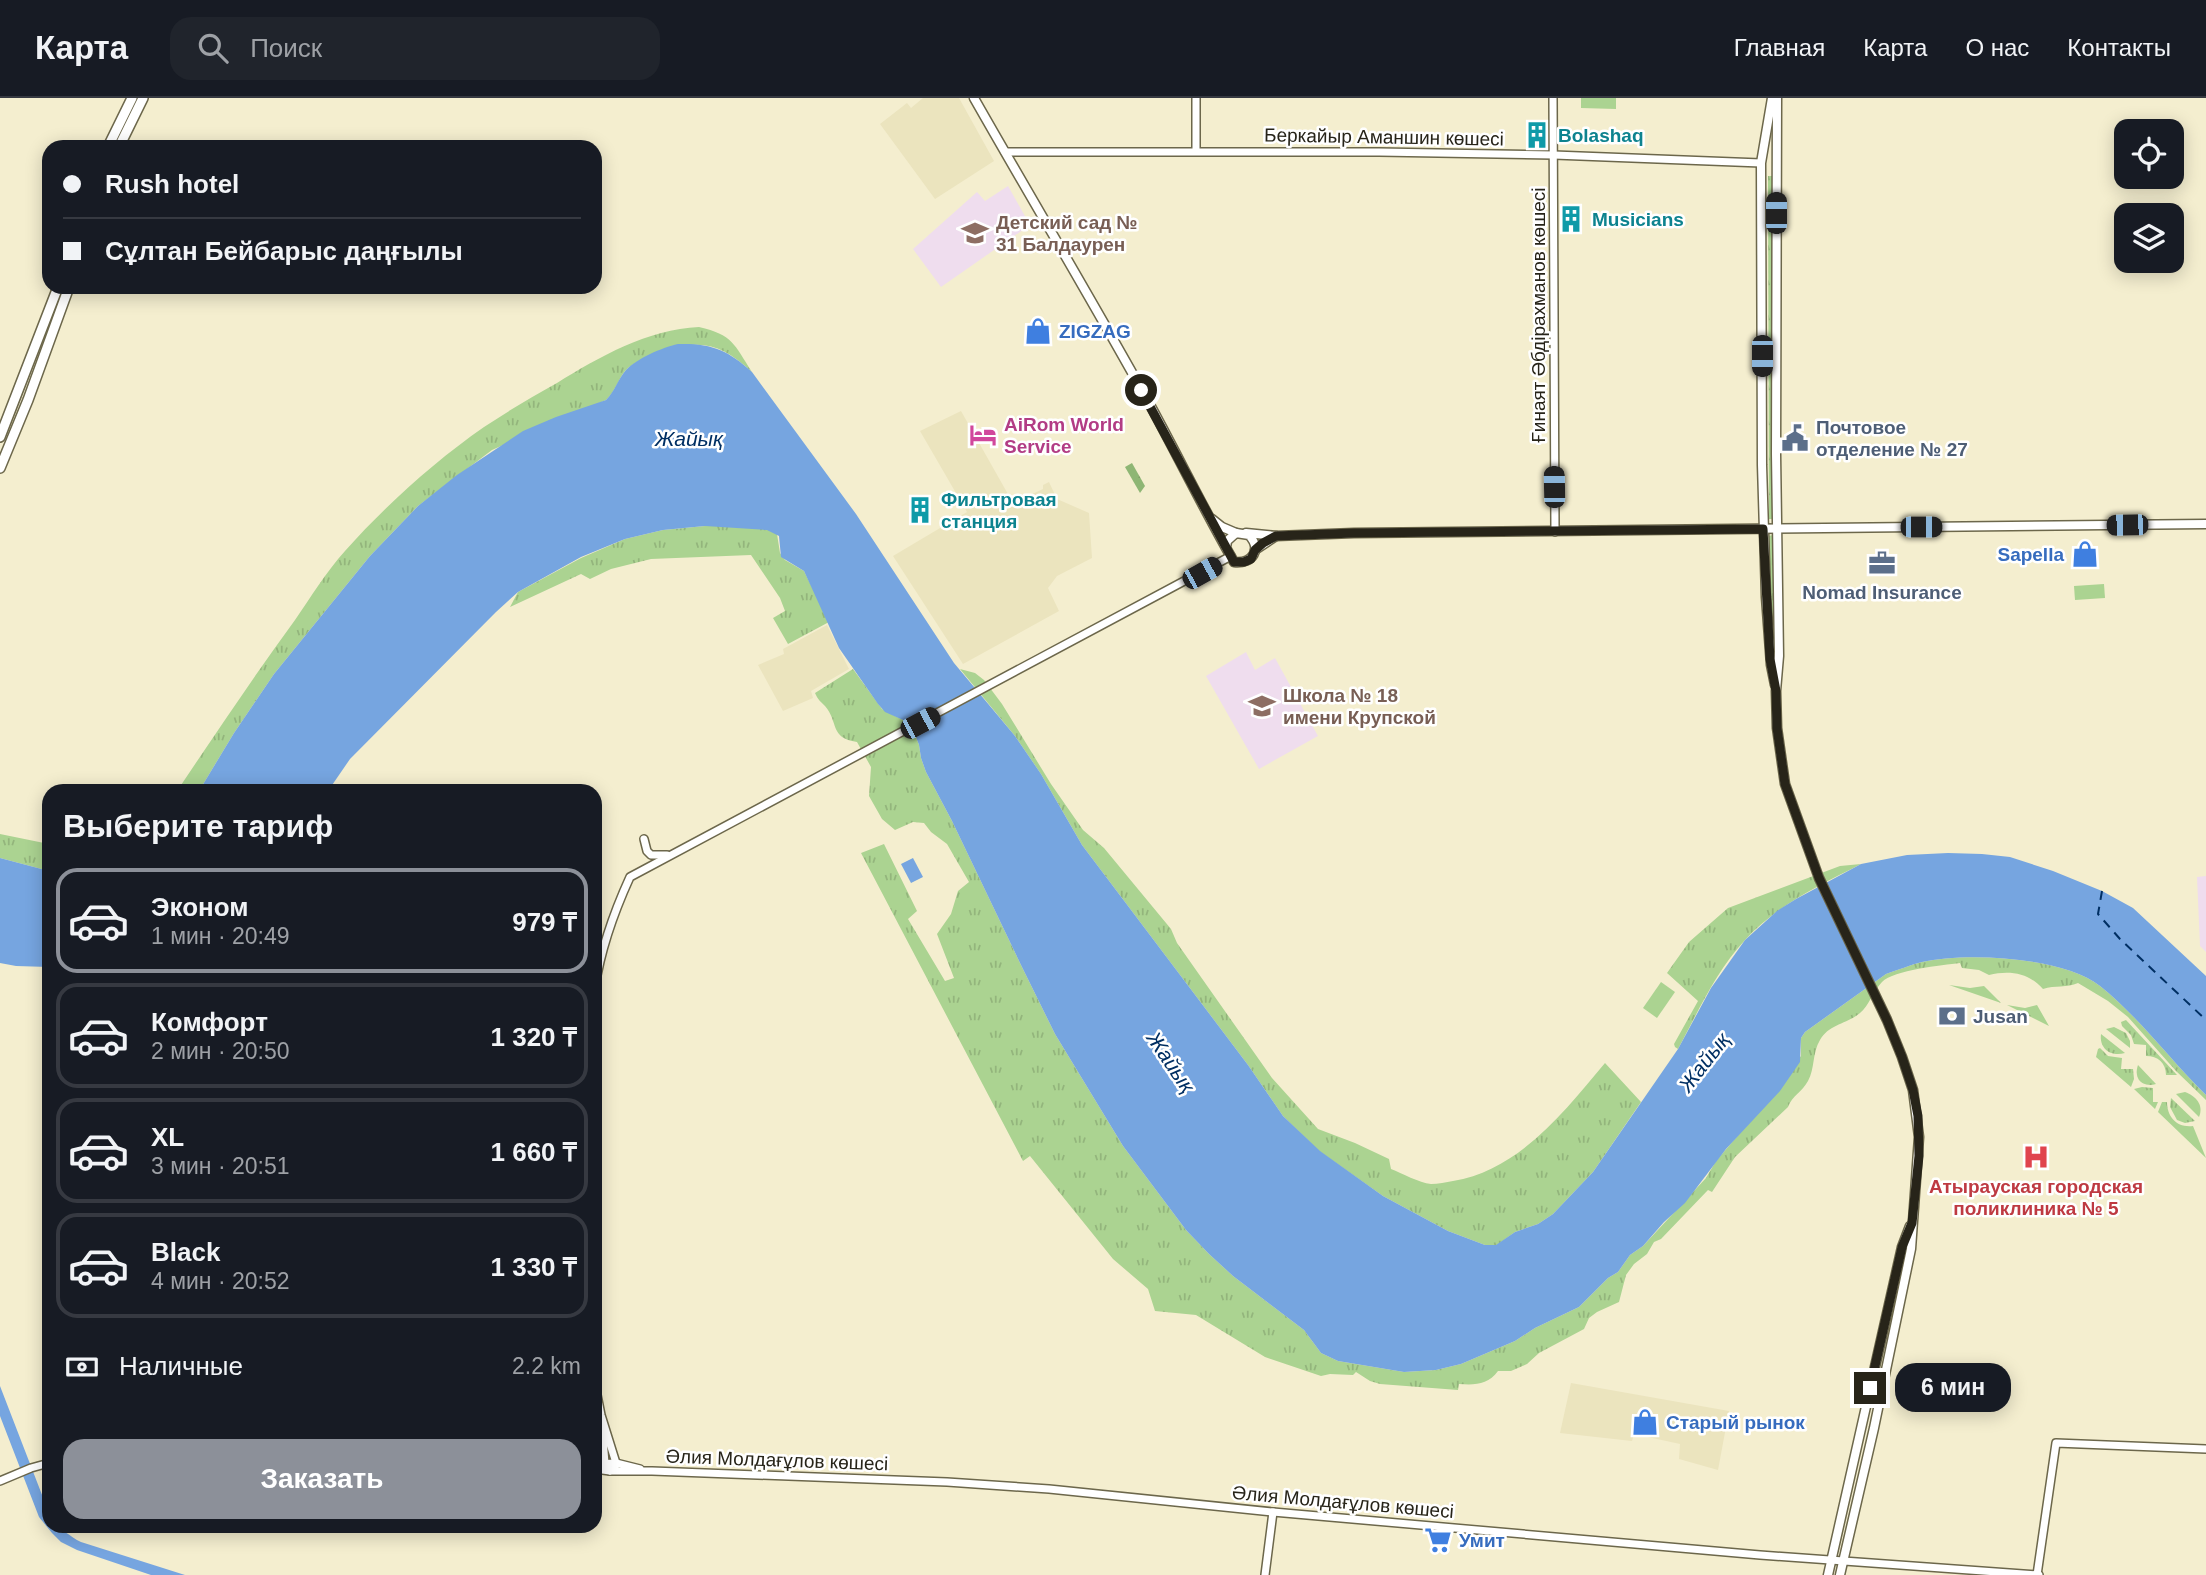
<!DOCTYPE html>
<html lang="ru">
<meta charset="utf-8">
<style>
body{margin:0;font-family:Helvetica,sans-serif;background:#20242c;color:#f1f3f6;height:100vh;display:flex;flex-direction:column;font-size:26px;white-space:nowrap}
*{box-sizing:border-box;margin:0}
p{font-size:23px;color:#9ea1a6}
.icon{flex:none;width:38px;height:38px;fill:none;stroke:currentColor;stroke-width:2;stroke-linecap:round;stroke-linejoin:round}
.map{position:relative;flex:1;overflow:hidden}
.panel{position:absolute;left:42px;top:686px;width:560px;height:749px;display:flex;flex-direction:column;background:#171b24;border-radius:21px;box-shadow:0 4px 18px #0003}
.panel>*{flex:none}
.hud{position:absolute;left:42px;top:42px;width:560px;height:154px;border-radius:21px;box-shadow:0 4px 18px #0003;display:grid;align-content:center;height:154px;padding:0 21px;background:#171b24}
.tools{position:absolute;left:2114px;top:21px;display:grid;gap:14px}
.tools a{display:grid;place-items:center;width:70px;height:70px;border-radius:14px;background:#171b24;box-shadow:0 4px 18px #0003;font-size:35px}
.end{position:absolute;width:32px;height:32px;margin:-16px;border:9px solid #272419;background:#fff;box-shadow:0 0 0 4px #fff}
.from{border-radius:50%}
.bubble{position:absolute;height:49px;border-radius:21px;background:#171b24;box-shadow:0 4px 18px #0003;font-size:23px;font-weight:800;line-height:49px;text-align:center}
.car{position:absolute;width:21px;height:42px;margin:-21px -10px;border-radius:9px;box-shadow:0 0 5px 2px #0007;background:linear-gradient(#222 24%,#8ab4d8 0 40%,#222 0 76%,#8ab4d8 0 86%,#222 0)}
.hud b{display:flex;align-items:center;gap:24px;height:66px;font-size:26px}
.hud b+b{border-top:2px solid #363941}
.hud i{width:18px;height:18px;background:#f1f3f6}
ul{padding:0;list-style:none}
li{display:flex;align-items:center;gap:21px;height:105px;margin:0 14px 10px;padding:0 7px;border:4px solid #363941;border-radius:21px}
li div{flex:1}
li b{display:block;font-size:26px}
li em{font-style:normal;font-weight:800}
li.on{border-color:#8c9099}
li>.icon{width:63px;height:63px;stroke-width:1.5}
h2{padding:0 21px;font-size:32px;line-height:84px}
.pay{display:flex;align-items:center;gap:18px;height:77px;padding:0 21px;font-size:26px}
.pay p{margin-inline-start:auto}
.button{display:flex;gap:14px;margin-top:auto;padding:14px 21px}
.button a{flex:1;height:80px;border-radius:21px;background:#8c9099;color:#fff;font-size:28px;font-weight:800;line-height:80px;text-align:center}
header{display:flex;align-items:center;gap:42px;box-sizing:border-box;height:98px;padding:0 35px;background:#171b24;border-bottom:2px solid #363941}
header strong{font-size:33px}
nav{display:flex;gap:38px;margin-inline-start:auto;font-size:24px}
.search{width:490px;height:63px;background:#20242c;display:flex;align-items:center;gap:18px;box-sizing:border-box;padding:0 24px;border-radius:21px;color:#9ea1a6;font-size:26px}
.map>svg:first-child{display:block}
</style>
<header>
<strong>Карта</strong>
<div class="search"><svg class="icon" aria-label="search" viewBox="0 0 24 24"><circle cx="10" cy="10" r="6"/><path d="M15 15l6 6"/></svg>Поиск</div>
<nav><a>Главная</a><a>Карта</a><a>О нас</a><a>Контакты</a></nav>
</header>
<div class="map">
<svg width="2206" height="1477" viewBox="0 0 2206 1477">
<defs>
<pattern id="grass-tufts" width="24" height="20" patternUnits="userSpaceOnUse" patternTransform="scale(1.75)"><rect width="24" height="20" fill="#abd391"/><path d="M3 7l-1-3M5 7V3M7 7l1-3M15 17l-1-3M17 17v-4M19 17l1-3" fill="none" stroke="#93b57c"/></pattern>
<pattern id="forest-firs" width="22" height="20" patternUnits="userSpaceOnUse" patternTransform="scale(1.75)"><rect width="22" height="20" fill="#8eb674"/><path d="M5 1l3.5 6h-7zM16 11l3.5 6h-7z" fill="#74945e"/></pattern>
</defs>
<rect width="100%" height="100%" fill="#f4eecf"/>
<!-- built -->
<g fill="#ebe4be">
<polygon points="923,0 959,0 994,63 935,101 880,26 907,5 911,10"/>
<polygon points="961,313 1013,405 1043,391 1043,387 1049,384 1057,401 1089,415 1092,460 1057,478 1048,490 1059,513 963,566 893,458 967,414 920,333"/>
<polygon points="827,527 849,571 811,593 813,600 783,613 758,567 784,556 783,551"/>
<polygon points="1571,1285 1729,1313 1718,1372 1679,1361 1680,1346 1634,1336 1632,1343 1560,1335"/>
</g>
<!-- education -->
<g fill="#efddee">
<polygon points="1008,88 1030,127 941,189 913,151 977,94 985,103"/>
<polygon points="1246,554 1255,572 1275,560 1318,638 1259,671 1206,578"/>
<polygon points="2206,778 2206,854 2200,848 2197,779"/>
</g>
<!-- grass -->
<g fill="url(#grass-tufts)">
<polygon points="1768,78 1773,78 1774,421 1769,421"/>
<path d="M699 229C733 237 734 246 752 274 721 246 702 240 662 254 650 258 638 262 628 270 619 278 616 293 606 302L492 352 418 408 370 458 274 576 234 635 199 693H177C216 635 254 578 295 522 311 499 326 474 345 453 385 408 435 363 484 329 508 313 532 299 557 285 599 259 648 231 699 229Z"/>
<path d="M705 428C727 428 758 425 777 436L780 455 785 462 804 473 829 524 788 546 773 520 785 513 780 500 751 457 651 461 611 471 590 481 581 476 510 509 518 494 581 460 625 441 663 432Z"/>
<polygon points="1773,437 1776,525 1771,525 1768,438"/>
<path d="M853 571 882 611 903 622 913 631 919 647 921 660 926 674 952 723 1020 865 1055 936 1123 1048 1186 1132 1209 1156 1233 1178 1304 1232 1321 1255 1338 1263 1404 1274 1436 1272 1461 1266 1515 1243 1535 1230 1579 1209 1608 1180 1618 1174 1630 1157 1643 1148 1706 1080 1716 1063 1746 1028 1801 958V940L1805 934 1886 876C1898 872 1910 867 1922 864 1967 854 2064 859 2100 888 2140 920 2170 962 2206 997V1002L2176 973 2128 919 2108 903 2078 885C2067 890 2055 887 2043 891 2029 875 2010 872 1989 877L1979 872 1962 870 1960 865C1942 867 1894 872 1882 884 1873 893 1869 908 1860 915 1847 926 1829 926 1820 942 1812 955 1815 971 1808 983 1802 994 1792 998 1788 1009L1735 1059 1712 1094 1708 1092 1661 1141 1654 1144 1647 1156 1634 1166 1626 1177 1619 1204 1597 1214 1589 1220 1584 1231 1539 1255 1527 1266 1511 1273H1498C1488 1287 1475 1287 1459 1286L1458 1292 1380 1286 1370 1283 1356 1274 1353 1277 1330 1276 1321 1278 1265 1259 1196 1217 1155 1213 1148 1191 1113 1161 1030 1058 1023 1063 861 755 884 746 917 813 908 821 945 883 954 880 937 836 951 816 958 793 969 784 947 746 931 734 924 725 913 724 895 732 882 721 869 698 871 669 857 644C829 640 839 624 825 608 820 603 818 602 815 595Z"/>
<path d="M960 571 975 575 984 582 1002 606 1051 686 1083 732 1104 750 1171 831 1177 845 1272 980 1318 1031 1355 1045 1389 1061 1391 1071C1402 1075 1419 1085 1431 1086 1438 1086 1446 1084 1453 1083 1519 1072 1564 1014 1605 965L1641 1004 1593 1074 1553 1116 1538 1126 1515 1134 1497 1147H1485L1448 1133 1383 1098 1319 1053 1283 1018 1248 967 1082 747 1041 676 1015 638Z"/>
<polygon points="0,736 49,746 49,773 0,760"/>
<path d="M1861 766C1820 787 1777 807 1745 842 1716 873 1698 914 1678 951L1675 949 1674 946 1698 903 1667 875 1689 844 1728 810 1840 768Z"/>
<polygon points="1949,887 1970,890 1984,888 2001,905"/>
<polygon points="2007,907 2025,910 2037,907 2049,928"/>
<path d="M2126 922 2177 977H2166C2166 965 2158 958 2146 958V947L2134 946 2131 937 2122 928 2121 924Z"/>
<polygon points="2114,929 2126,935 2130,943 2130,950 2106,931"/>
<path d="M2101 936 2125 955C2111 959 2099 951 2101 936Z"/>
<polygon points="2100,950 2108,958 2122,960 2121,971 2133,971 2134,981 2131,989 2096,959 2098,951"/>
<path d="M2138 967 2156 986C2143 990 2133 981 2138 967Z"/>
<polygon points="2142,989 2153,990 2153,1004 2158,1004 2155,1011 2134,991"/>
<path d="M2185 994C2196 998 2204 1007 2199 1019L2176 996Z"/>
<polygon points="2171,1000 2195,1023 2185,1025 2177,1022 2170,1009"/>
<path d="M2162 1004H2167C2167 1019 2177 1030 2193 1028L2206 1060 2158 1014Z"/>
</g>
<!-- forest -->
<polygon fill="url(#forest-firs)" points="1132,365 1145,388 1140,395 1125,369"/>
<!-- pitch -->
<g fill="#abd391">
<polygon points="1581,0 1616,0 1616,11 1581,10"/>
<polygon points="2104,486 2105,500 2075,502 2074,488"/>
<polygon points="1661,884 1675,894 1657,920 1643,910"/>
</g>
<!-- water -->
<g fill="#76a5e0">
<path d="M678 246C711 245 728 252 752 274L856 416 954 565 1015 638 1041 676 1082 747 1248 967 1283 1018 1320 1053 1383 1098 1448 1133 1485 1147H1496L1515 1134 1538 1126 1553 1116 1593 1074 1678 951 1711 890 1745 842 1777 813 1796 801 1861 766 1907 757 1948 755 1982 756 2010 759 2053 773 2102 793 2133 810 2206 878V997C2170 962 2140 920 2100 888 2064 859 1967 854 1922 864 1910 867 1898 872 1886 876L1805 934 1801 940 1800 964 1780 993 1726 1051 1685 1105 1664 1124 1643 1148 1630 1157 1618 1174 1608 1180 1579 1209 1535 1230 1515 1243 1461 1266 1436 1272 1404 1274 1338 1263 1321 1255 1304 1232 1233 1178 1209 1156 1186 1132 1123 1048 1055 936 1020 865 952 723 926 674 921 660 919 647 913 631 903 622 885 614 878 606 839 550 804 473 781 459 779 438 767 432 705 428 663 432 625 441 581 459 518 494 496 514 350 661 328 693H199L234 635 274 576 370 458 418 408 457 377 523 333 556 319 606 302C615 293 618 281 626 272 638 260 661 250 678 246Z"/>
<polygon points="0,760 49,773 49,869 16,868 0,865"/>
<polygon points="913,760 923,779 911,785 901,766"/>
<path d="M0 1288 49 1415V1428C61 1428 70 1439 81 1444L185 1477H151L77 1452 61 1444 52 1435 39 1419 0 1318Z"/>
</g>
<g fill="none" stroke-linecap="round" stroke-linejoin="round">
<!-- ferry -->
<polyline stroke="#002f63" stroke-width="2" stroke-dasharray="9 7" stroke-linecap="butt" points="2102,793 2098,816 2120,841 2206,922"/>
<defs>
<g id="secondary">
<polyline points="1196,0 1196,53"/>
<polyline points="1553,0 1555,434"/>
<polyline points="1005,54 1379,54 1554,57 1761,65"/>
<polyline points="644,741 647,753 651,757 667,757"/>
<path d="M595 889C601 850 614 814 630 779L1231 458"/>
<polyline points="595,1287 601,1317 616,1365 615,1370 610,1373 605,1365 601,1317"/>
<polyline points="595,1366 616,1365 640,1371"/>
<polyline points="595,1371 610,1373 652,1373 947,1384 1049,1391 1273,1414 1760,1457 2039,1477"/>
<polyline points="0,1383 31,1370 49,1365"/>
<polyline points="1265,1477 1273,1414"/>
<polyline points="2037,1477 2056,1345 2206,1351"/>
</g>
<g id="primary">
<path d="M974 0C1032 102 1092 202 1149 305 1178 358 1204 412 1234 464 1253 466 1262 451 1249 437L1236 435 1227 443 1226 450"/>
<polyline points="1772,0 1761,65 1762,367 1766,499 1771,567 1775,587"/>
<polyline points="1777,0 1776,356 1779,558 1776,593 1777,630 1785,686 1819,780 1887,922 1902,959 1913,992 1919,1039 1911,1151 1874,1330 1840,1477"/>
<polyline points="1212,421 1222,429 1236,435"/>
<polyline points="1246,435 1276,438 1354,435 2206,426"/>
<polyline points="1255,452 1276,438"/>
<polyline points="1828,1477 1902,1149 1910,1128"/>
</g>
<g id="highway">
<polyline points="108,49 132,0"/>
<polyline points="119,49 143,0"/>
<polyline points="0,339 58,189"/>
<polyline points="0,370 28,302 69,189"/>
</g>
</defs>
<!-- secondary casing -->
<use href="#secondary" stroke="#6c674b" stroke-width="10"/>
<!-- primary casing -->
<use href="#primary" stroke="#6c674b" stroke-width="11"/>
<!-- highway casing -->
<use href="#highway" stroke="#6c674b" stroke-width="12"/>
<!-- secondary -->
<use href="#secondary" stroke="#fff" stroke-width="7"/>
<!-- primary -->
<use href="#primary" stroke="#fff" stroke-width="8"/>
<!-- highway -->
<use href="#highway" stroke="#fff" stroke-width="9"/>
</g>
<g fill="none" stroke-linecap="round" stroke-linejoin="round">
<!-- route -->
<polyline stroke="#272419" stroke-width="9" points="1141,292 1234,464 1244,464 1251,461 1255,452 1263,445 1276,438 1354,435 1763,431 1770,561 1776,593 1777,630 1785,686 1819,780 1887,922 1902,959 1913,992 1918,1018 1919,1058 1912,1125 1902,1149 1870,1290"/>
</g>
<!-- icons -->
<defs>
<symbol id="building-bare" viewBox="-9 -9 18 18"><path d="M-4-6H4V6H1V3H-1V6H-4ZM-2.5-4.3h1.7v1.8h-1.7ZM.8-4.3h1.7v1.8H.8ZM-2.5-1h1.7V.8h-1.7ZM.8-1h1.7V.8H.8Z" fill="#0f9aa8" stroke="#fff" stroke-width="2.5" paint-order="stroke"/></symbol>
<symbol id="school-bare" viewBox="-9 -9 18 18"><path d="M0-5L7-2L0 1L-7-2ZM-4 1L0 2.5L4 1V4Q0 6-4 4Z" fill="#8d6e63" stroke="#fff" stroke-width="2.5" paint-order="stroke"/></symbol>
<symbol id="shop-bare" viewBox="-9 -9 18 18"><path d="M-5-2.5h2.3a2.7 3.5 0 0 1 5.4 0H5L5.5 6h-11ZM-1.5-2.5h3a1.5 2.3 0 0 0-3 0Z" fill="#3f7fe0" stroke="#fff" stroke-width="2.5" paint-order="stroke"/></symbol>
<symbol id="hotel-bare" viewBox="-9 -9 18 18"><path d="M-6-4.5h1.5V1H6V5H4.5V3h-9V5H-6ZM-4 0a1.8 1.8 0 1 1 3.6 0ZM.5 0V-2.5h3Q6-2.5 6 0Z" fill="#d1479c" stroke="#fff" stroke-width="2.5" paint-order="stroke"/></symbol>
<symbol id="civic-bare" viewBox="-9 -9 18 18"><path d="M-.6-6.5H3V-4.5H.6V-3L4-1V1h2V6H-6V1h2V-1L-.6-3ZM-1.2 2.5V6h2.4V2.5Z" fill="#5c6f8a" stroke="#fff" stroke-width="2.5" paint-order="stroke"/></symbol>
<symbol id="office-bare" viewBox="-9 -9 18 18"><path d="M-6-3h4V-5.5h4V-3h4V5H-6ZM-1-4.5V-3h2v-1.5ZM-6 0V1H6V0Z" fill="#5c6f8a" stroke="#fff" stroke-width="2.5" paint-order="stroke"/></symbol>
<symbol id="bank-bare" viewBox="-9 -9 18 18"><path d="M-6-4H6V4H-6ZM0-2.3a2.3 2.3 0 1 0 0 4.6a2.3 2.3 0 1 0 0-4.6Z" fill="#5c6f8a" stroke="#fff" stroke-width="2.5" paint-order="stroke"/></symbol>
<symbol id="hospital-bare" viewBox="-9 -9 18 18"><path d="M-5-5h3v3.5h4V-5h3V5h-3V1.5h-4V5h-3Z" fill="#e0444e" stroke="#fff" stroke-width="2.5" paint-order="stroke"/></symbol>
<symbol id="supermarket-bare" viewBox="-9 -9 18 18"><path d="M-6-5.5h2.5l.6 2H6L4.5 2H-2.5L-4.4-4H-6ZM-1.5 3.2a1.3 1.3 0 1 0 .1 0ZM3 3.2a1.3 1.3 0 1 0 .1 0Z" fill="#3f7fe0" stroke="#fff" stroke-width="2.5" paint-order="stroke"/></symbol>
</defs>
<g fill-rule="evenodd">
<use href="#building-bare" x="1518" y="18" width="38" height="38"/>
<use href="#building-bare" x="1552" y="102" width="38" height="38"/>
<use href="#school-bare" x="956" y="116" width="38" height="38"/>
<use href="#shop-bare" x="1019" y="214" width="38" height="38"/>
<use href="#hotel-bare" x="964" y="318" width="38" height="38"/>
<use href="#civic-bare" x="1776" y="321" width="38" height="38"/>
<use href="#building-bare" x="901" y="393" width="38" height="38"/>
<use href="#shop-bare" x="2066" y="437" width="38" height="38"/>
<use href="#office-bare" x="1863" y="446" width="38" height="38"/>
<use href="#school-bare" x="1243" y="589" width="38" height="38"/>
<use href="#bank-bare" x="1933" y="899" width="38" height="38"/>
<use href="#hospital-bare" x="2017" y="1040" width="38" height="38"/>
<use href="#shop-bare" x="1626" y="1305" width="38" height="38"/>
<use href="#supermarket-bare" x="1419" y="1423" width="38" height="38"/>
</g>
<g text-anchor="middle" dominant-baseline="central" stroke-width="5" stroke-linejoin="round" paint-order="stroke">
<!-- culture labels -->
<g font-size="19" font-weight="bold" fill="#0d838f" stroke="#fff" text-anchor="start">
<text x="1558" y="37">Bolashaq</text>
<text x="1592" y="121">Musicians</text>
<text x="941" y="401">Фильтровая<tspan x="941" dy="22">станция</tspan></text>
</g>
<!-- street labels -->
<g font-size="19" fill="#272419" stroke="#fff">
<text transform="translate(1384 39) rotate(1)">Беркайыр Аманшин көшесі</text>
<text transform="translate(1538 217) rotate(-90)">Ғинаят Әбдірахманов көшесі</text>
<text transform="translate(777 1362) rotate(2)">Әлия Молдағұлов көшесі</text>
<text transform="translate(1343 1404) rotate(5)">Әлия Молдағұлов көшесі</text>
</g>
<!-- education labels -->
<g font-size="19" font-weight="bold" fill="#785e54" stroke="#fff" text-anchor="start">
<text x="996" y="124">Детский сад №<tspan x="996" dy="22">31 Балдаурен</tspan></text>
<text x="1283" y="597">Школа № 18<tspan x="1283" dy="22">имени Крупской</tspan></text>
</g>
<!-- shop labels -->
<g font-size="19" font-weight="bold" fill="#366cbe" stroke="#fff" text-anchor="start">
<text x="1059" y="233">ZIGZAG</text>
<text x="2064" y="456" text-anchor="end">Sapella</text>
<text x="1666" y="1324">Старый рынок</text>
<text x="1459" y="1442">Умит</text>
</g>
<!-- hotel labels -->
<g font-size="19" font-weight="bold" fill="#b23c85" stroke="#fff" text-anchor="start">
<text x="1004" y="326">AiRom World<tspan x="1004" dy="22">Service</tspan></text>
</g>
<!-- service labels -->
<g font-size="19" font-weight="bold" fill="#4e5e75" stroke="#fff" text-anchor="start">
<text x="1816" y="329">Почтовое<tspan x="1816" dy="22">отделение № 27</tspan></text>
<text x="1882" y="494" text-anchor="middle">Nomad Insurance</text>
<text x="1973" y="918">Jusan</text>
</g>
<!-- health labels -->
<g font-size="19" font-weight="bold" fill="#be3a42" stroke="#fff">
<text x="2036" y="1088">Атырауская городская<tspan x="2036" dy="22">поликлиника № 5</tspan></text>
</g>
<!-- water labels -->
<g font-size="21" font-style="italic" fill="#002f63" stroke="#fff">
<text x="689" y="340">Жайық</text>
<text transform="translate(1171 964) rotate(56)">Жайық</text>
<text transform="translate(1704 964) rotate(-52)">Жайық</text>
</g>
</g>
</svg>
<div class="tools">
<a><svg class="icon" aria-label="locate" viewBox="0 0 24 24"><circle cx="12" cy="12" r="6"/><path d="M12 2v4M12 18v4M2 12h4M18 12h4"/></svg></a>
<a><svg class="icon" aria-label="layers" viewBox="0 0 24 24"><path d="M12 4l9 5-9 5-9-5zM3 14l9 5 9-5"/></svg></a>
</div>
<i class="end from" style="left:1141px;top:292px"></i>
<i class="end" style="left:1870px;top:1290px"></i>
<div class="bubble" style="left:1895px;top:1265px;width:116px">6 мин</div>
<i class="car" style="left:1776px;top:115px;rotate:0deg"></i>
<i class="car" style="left:1762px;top:258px;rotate:180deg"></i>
<i class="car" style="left:1554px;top:389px;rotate:359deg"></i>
<i class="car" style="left:2127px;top:427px;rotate:269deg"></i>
<i class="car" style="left:1921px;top:429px;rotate:90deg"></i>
<i class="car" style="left:1202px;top:475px;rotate:61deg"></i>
<i class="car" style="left:920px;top:625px;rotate:62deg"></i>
<div class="hud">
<b><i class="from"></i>Rush hotel</b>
<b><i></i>Сұлтан Бейбарыс даңғылы</b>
</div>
<section class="panel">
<h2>Выберите тариф</h2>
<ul>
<li class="on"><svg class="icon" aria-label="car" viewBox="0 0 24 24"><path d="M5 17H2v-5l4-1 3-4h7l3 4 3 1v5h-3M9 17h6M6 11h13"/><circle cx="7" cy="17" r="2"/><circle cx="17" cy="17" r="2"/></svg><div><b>Эконом</b><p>1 мин · 20:49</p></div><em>979 ₸</em></li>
<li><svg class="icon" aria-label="car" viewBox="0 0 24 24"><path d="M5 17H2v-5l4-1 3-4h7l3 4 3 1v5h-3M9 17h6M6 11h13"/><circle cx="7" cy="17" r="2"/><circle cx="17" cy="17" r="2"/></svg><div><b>Комфорт</b><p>2 мин · 20:50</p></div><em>1 320 ₸</em></li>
<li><svg class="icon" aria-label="car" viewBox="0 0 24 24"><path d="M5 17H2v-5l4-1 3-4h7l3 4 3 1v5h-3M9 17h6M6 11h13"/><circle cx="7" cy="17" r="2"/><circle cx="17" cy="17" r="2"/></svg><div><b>XL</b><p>3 мин · 20:51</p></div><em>1 660 ₸</em></li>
<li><svg class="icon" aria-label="car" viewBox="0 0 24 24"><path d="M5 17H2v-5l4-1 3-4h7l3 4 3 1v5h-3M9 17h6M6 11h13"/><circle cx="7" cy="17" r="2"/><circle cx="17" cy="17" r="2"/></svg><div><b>Black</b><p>4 мин · 20:52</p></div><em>1 330 ₸</em></li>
</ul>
<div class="pay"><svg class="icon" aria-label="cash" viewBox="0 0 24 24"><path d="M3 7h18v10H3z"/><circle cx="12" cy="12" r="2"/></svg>Наличные<p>2.2 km</p></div>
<div class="button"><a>Заказать</a></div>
</section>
</div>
